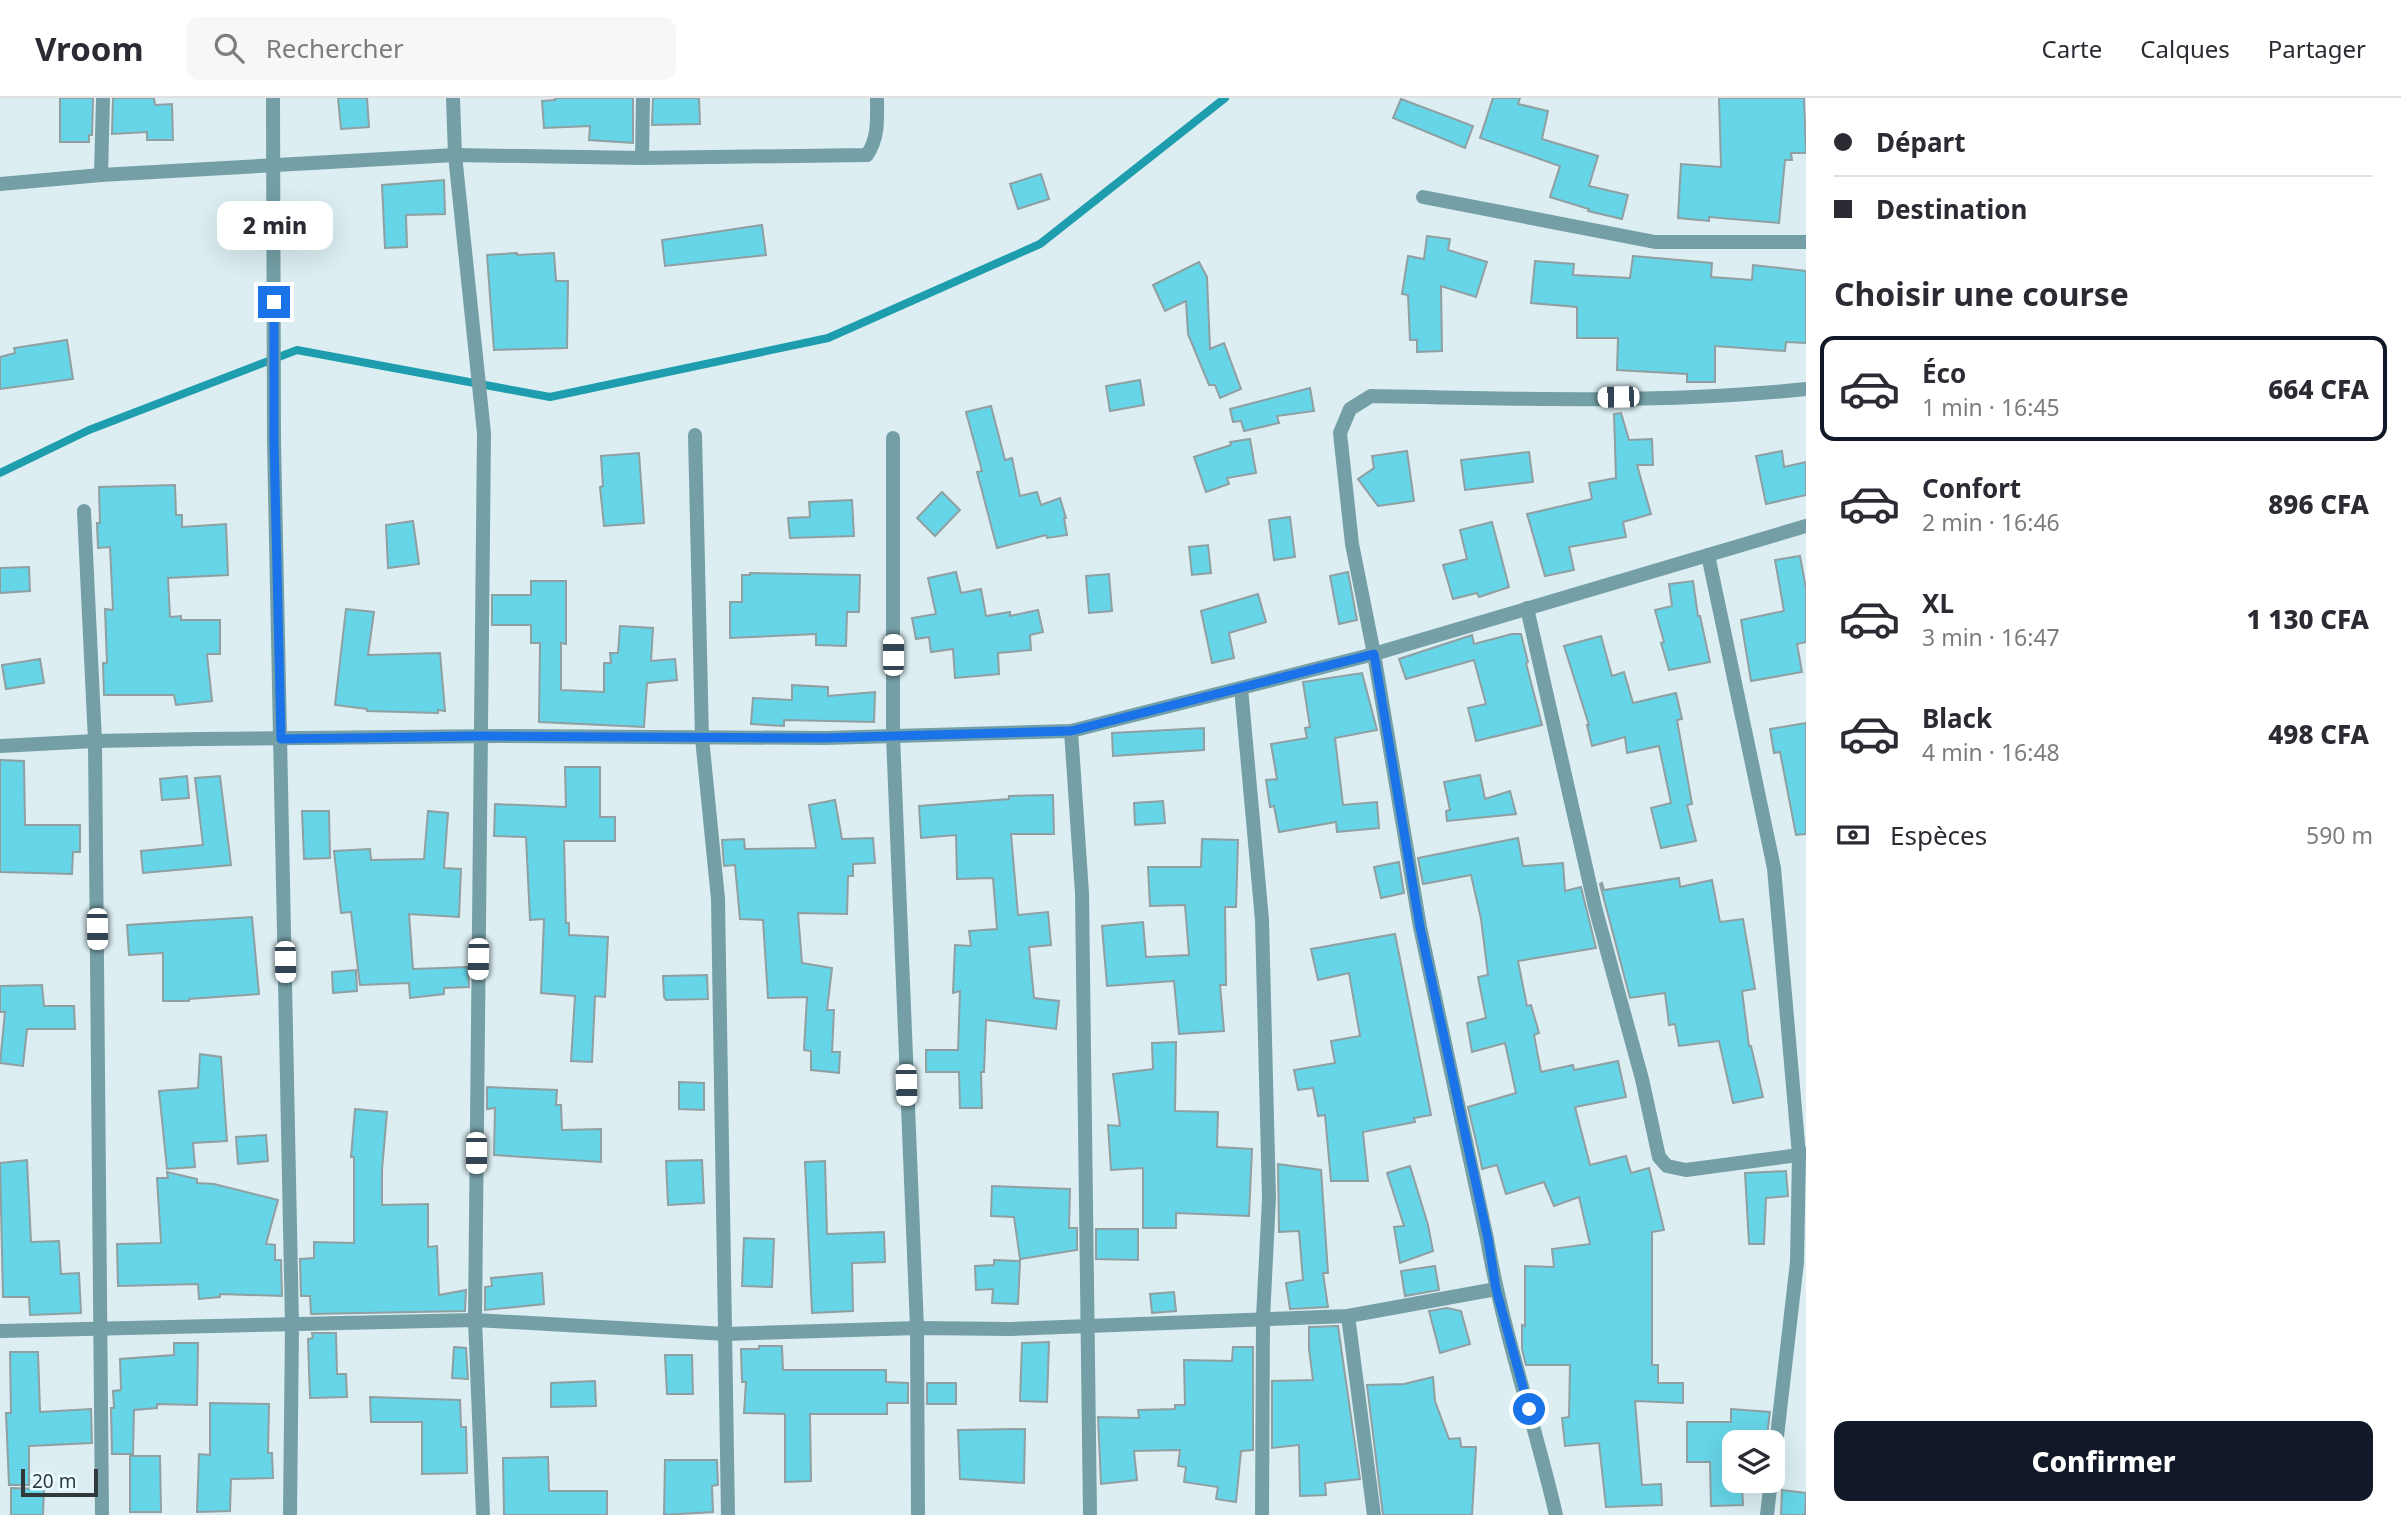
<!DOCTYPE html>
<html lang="fr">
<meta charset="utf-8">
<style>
body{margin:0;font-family:"Noto Sans",sans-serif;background:#f7f7f7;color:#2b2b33;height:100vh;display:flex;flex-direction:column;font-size:26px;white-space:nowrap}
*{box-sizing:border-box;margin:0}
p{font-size:23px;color:#7c7c81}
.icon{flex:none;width:38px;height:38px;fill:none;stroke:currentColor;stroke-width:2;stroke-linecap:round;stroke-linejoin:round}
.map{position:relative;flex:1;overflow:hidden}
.panel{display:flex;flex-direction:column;background:#fff;width:595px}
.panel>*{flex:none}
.guide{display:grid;align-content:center;height:154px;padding:0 28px;background:#fff}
.tools{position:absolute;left:1722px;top:1332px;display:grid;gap:14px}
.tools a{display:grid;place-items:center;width:63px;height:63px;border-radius:14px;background:#fff;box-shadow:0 7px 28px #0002;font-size:35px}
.scale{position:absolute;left:21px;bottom:18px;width:77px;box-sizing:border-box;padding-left:7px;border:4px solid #32393b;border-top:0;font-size:19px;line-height:24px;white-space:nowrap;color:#32393b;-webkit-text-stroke:5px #eafcff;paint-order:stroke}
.end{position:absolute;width:32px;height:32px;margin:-16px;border:9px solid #1a73e8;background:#fff;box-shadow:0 0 0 4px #fff}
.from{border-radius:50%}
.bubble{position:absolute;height:49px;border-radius:14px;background:#fff;box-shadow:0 7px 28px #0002;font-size:23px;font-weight:800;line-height:49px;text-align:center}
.car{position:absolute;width:21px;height:42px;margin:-21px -10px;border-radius:9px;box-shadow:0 0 5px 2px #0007;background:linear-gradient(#fff 24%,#345 0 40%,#fff 0 76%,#345 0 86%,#fff 0)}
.guide b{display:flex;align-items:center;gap:24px;height:66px;font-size:26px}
.guide b+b{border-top:2px solid #e1e1e2}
.guide i{width:18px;height:18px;background:#2b2b33}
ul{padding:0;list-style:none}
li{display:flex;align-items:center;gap:21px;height:105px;margin:0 14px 10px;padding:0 14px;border:4px solid transparent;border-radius:14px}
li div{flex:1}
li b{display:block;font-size:26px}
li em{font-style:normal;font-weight:800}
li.current{border-color:#111827}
li>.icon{width:63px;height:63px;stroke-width:1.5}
h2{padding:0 28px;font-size:32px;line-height:84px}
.pay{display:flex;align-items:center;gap:18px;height:77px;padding:0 28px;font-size:26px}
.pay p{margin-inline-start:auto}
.action{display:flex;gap:14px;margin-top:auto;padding:14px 28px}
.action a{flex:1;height:80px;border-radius:14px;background:#111827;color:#fff;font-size:28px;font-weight:800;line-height:80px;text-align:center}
header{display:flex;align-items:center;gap:42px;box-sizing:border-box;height:98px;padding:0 35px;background:#fff;border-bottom:2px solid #e1e1e2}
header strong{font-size:33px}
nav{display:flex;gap:38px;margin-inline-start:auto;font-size:24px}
.search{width:490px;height:63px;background:#f7f7f7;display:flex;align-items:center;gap:18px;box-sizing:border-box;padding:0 24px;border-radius:14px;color:#7c7c81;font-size:26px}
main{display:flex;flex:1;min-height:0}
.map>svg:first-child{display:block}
</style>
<header>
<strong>Vroom</strong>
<div class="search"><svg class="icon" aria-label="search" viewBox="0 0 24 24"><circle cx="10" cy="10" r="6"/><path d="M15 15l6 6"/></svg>Rechercher</div>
<nav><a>Carte</a><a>Calques</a><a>Partager</a></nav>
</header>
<main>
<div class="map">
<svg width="1806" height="1417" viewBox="0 0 1806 1417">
<rect width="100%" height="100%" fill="#dceef2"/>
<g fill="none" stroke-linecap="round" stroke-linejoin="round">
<!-- stream -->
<polyline stroke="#1e9dae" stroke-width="8" points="0,375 89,332 297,252 550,299 828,240 1040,146 1225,0"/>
</g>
<!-- building -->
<g fill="#66d5e7" stroke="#8f9fa2" stroke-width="2">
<polygon points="60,0 93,0 92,37 89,37 89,44 60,44"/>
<polygon points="113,0 154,0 155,7 172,6 173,42 147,42 147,34 112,36"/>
<polygon points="338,0 367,0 369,29 341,31"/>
<polygon points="555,0 633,0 633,45 589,42 590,28 544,30 542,3 555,2"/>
<polygon points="653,0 699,0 700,26 652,27"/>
<polygon points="1493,0 1520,0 1518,6 1548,13 1542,41 1598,58 1589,88 1628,97 1622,121 1588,113 1589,111 1550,99 1560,68 1480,40"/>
<polygon points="1719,0 1804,0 1806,55 1791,55 1792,62 1785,62 1779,125 1709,119 1709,123 1678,120 1681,66 1721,69"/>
<polygon points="1401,1 1473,28 1465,50 1393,20"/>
<polygon points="1041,76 1049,101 1018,111 1010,86"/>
<polygon points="444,82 445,116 406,117 407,149 385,150 382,87"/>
<polygon points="762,127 766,157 665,168 662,142"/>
<polygon points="1427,138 1450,141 1448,152 1487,164 1476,199 1441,188 1442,253 1417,254 1417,242 1410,242 1408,197 1402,196 1408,158 1424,161"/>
<polygon points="517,155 517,157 554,155 556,183 568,183 567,250 494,252 487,157"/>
<polygon points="1633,158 1712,165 1711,179 1752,182 1753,167 1806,173 1806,245 1786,244 1785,253 1715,248 1715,284 1687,284 1687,276 1617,272 1618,240 1577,240 1577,209 1531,205 1535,163 1574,166 1573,177 1630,180"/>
<polygon points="1199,164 1207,179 1210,251 1224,245 1241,291 1220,300 1215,287 1209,287 1188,236 1186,203 1165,213 1153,187"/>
<polygon points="67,242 73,281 0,291 0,259 15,255 14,250"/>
<polygon points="1140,282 1144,307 1110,313 1106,288"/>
<polygon points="1310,290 1314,313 1277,318 1279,325 1244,333 1241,323 1233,324 1230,311"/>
<polygon points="991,308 1005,362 1012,360 1020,398 1037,394 1041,407 1060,400 1066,420 1064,420 1067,437 1047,440 1046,437 997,450 977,374 982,373 966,314"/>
<polygon points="1621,315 1629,342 1652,341 1653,367 1637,367 1651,416 1623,424 1626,439 1569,449 1574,472 1545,478 1527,416 1592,401 1589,385 1616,380 1614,316"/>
<polygon points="1250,341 1256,375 1227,380 1229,386 1206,394 1194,359 1231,347 1230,344"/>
<polygon points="1407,353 1414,403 1378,408 1358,381 1374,370 1372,358"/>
<polygon points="1782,353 1784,369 1806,364 1806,397 1766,406 1756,358"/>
<polygon points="1529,354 1533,384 1465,392 1461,362"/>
<polygon points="639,355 644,425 604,428 600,389 603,388 601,358"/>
<polygon points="175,387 176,417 182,417 182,429 226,426 228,477 168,480 170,519 181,518 181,522 220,522 220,556 207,556 212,603 176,607 174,597 104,597 103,565 107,565 105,511 113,512 110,449 98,450 97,425 100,425 99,389"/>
<polygon points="942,394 960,412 935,438 917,420"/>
<polygon points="852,402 854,438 790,440 788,420 810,419 809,404"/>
<polygon points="1290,419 1295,459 1274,462 1269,422"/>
<polygon points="413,423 419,466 388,470 386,427"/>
<polygon points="1492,424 1509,489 1479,499 1477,495 1453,501 1443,467 1467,461 1460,432"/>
<polygon points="1208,447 1211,475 1192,477 1189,449"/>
<polygon points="1800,458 1806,491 1806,544 1797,546 1802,574 1751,583 1741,522 1784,513 1775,462"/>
<polygon points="29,469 30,493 0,495 0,470"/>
<polygon points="956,474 961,495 981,491 986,518 1010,514 1010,518 1038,512 1043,534 1030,537 1031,552 998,555 999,576 955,580 953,551 931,554 929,539 916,541 912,520 936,516 928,480"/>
<polygon points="1348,474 1357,522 1339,526 1330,478"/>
<polygon points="750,475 860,477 859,514 847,514 846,548 816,547 816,536 730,540 730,504 742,504 742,477 750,477"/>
<polygon points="1109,476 1112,513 1089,515 1086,478"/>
<polygon points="531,483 566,483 566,546 561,545 561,592 604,594 604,565 611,565 610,555 618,555 620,528 653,530 651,563 675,561 677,582 647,585 644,629 539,624 540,545 531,545 531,527 492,527 492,497 531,497"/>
<polygon points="1693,483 1698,518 1700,518 1710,564 1669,572 1661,545 1664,544 1655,512 1672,508 1669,486"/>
<polygon points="1258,496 1266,524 1229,535 1234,560 1212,565 1201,513"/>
<polygon points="346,511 374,514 368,557 440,555 445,613 438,612 438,615 367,613 367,611 335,607"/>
<polygon points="1512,536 1521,536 1528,564 1526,565 1542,627 1476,643 1468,610 1486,606 1474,562 1406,581 1399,561 1472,537 1474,546"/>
<polygon points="1601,538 1612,578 1624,574 1633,605 1676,595 1682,621 1677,622 1692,706 1687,707 1696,743 1661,750 1651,710 1671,705 1659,648 1627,655 1625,639 1592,648 1587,627 1589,627 1564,548"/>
<polygon points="40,561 44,585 6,591 2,567"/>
<polygon points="1362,575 1377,632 1335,640 1343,707 1377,704 1379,730 1337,734 1336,724 1279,734 1274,708 1270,709 1266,682 1277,681 1271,646 1307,640 1305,630 1310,629 1303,584"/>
<polygon points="792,587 828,589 828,598 875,594 874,624 784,622 784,628 751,626 753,600 792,602"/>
<polygon points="1806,625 1806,736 1796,737 1780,654 1774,655 1770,631"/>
<polygon points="1204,630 1204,652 1113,658 1112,635"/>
<polygon points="0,662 24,663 25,727 80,727 80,754 73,754 72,776 0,774"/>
<polygon points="565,669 600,669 600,719 615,719 615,743 564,743 566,825 569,825 569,837 608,839 605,899 595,898 592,964 571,963 575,898 541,895 544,821 530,822 526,739 494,738 495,706 566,709"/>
<polygon points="1480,677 1485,701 1510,693 1516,716 1447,723 1446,713 1450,712 1444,684"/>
<polygon points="187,678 189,700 162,702 160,681"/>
<polygon points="220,678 231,767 143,775 141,753 203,747 195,680"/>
<polygon points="1053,697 1054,736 1011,736 1018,817 1048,814 1051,847 1029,849 1034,900 1059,903 1056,931 986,922 984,974 981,974 982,1010 960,1010 959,974 926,974 926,952 958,952 960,893 953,895 955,847 971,848 969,833 997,831 993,780 957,781 956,737 921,740 919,708 1009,701 1009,698"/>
<polygon points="835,702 842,741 873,740 875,765 853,766 853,778 848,778 847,816 798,815 802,865 832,870 827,912 834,912 832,954 840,954 839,975 811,972 811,953 804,952 807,899 768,900 763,822 740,821 735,767 724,768 722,742 744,741 745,751 816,750 809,707"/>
<polygon points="1163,703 1165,725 1135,727 1134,705"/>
<polygon points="302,713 329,713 330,760 304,761"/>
<polygon points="428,713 448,715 444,770 461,771 459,819 409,816 413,871 468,869 469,889 444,890 444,896 410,900 409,885 360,887 351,814 341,815 334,753 370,751 371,762 424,761"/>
<polygon points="1518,740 1523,768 1563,765 1565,793 1581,789 1596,850 1518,863 1527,908 1531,907 1539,935 1534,937 1541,974 1573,967 1574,972 1618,963 1626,999 1575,1009 1590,1067 1626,1058 1631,1075 1649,1070 1664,1132 1652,1134 1652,1267 1658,1267 1658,1285 1683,1285 1683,1305 1635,1303 1642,1387 1661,1386 1662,1407 1606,1409 1599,1345 1565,1348 1562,1320 1569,1319 1570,1267 1526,1267 1522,1251 1522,1227 1525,1228 1525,1168 1554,1169 1552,1151 1590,1146 1579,1099 1554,1108 1544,1084 1506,1096 1497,1067 1482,1071 1480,1060 1468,1009 1516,995 1505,945 1472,954 1467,925 1486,920 1478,879 1488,877 1481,821 1471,777 1423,786 1418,760"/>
<polygon points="1202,741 1238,742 1236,809 1225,809 1226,887 1220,887 1224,933 1179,936 1174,883 1107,888 1102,828 1143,824 1146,859 1189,857 1185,807 1150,808 1148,769 1201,769"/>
<polygon points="1399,764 1404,795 1381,800 1374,769"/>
<polygon points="1679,780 1680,789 1712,782 1720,824 1743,821 1755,891 1742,893 1749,948 1751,948 1763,999 1733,1005 1719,943 1679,948 1675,926 1669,927 1665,895 1630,900 1600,786 1602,785 1604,792"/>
<polygon points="252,819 259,896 189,901 189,903 163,903 163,855 129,857 127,827"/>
<polygon points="1395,836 1431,1017 1414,1020 1415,1024 1363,1034 1368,1083 1331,1083 1325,1017 1318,1018 1313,990 1298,992 1294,972 1335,965 1331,943 1360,938 1349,875 1318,882 1311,851"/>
<polygon points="356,872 357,893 333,895 332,874"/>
<polygon points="707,877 708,901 666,902 664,899 663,878"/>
<polygon points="42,887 44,908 74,908 75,931 27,931 23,968 0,965 5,914 0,914 0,888"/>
<polygon points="1176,944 1175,1013 1218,1014 1217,1049 1252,1051 1249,1118 1176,1115 1176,1130 1143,1130 1143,1070 1111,1072 1108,1027 1120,1028 1113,976 1153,971 1152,945"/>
<polygon points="200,956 221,959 227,1043 193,1045 195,1069 167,1071 159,993 198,990"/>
<polygon points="679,984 704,985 704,1012 679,1011"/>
<polygon points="487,989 557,992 556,1007 561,1007 562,1032 601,1031 601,1064 494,1057 495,1010 487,1011"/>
<polygon points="355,1011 387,1014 382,1072 382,1107 428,1106 428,1149 437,1148 439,1197 466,1192 465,1213 311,1216 310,1198 301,1198 300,1161 314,1160 314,1144 354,1145 354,1059 351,1059"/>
<polygon points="266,1037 268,1063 238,1066 236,1039"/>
<polygon points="27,1062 31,1144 59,1143 61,1176 79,1175 81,1215 30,1217 29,1199 3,1199 0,1065"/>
<polygon points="702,1062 704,1105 668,1107 666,1063"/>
<polygon points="825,1063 827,1136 884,1134 885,1164 852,1165 853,1213 812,1215 805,1064"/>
<polygon points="1278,1066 1321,1072 1328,1175 1323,1175 1328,1209 1290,1211 1286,1185 1303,1182 1299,1133 1279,1134"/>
<polygon points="1410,1068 1428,1127 1433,1153 1400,1165 1394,1129 1404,1128 1387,1075"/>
<polygon points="1786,1073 1788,1098 1766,1100 1764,1146 1749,1146 1745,1075"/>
<polygon points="167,1074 197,1081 197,1085 214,1086 278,1102 266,1146 275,1147 275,1162 281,1162 282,1198 220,1196 220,1199 199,1201 198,1186 118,1188 117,1146 161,1145 157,1080 168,1080"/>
<polygon points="992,1088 1070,1091 1069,1130 1077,1130 1077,1152 1020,1161 1014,1119 991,1118"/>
<polygon points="1096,1131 1138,1131 1138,1162 1096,1161"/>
<polygon points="744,1140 774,1141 772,1189 742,1188"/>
<polygon points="994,1162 1020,1163 1018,1206 992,1205 993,1191 976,1192 975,1168 994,1167"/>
<polygon points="1435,1168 1439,1192 1405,1198 1401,1173"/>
<polygon points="542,1175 544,1206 485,1212 485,1189 492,1188 491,1180"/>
<polygon points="1174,1194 1176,1213 1152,1215 1150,1196"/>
<polygon points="1447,1210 1461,1213 1470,1246 1440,1255 1429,1213"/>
<polygon points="1338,1228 1360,1381 1325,1385 1326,1397 1300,1398 1299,1347 1272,1350 1272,1283 1313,1282 1309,1251 1309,1229"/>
<polygon points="312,1235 336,1235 337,1276 346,1276 347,1299 310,1300 308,1241 313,1240"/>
<polygon points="1049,1244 1047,1304 1020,1303 1022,1245"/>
<polygon points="174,1245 198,1245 197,1307 157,1306 157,1310 134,1312 133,1356 112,1356 111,1310 114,1310 113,1293 121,1292 120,1261 174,1257"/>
<polygon points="759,1248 782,1248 783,1272 886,1272 886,1284 908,1285 908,1305 887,1305 887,1316 810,1316 811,1383 785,1384 785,1316 744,1315 746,1284 742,1284 741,1251 759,1251"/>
<polygon points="454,1249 466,1250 468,1281 452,1280"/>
<polygon points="1233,1249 1253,1249 1253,1352 1241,1353 1236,1404 1216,1401 1218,1389 1184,1384 1186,1369 1178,1368 1180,1352 1134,1353 1137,1382 1101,1386 1098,1319 1139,1320 1138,1312 1175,1311 1175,1307 1185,1307 1184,1262 1232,1263"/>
<polygon points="10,1254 38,1254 40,1314 91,1311 92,1345 29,1348 29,1387 9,1387 6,1315 11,1315"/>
<polygon points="665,1257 692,1257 693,1296 667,1296"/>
<polygon points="1433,1279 1435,1303 1449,1341 1460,1340 1461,1349 1476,1349 1472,1417 1383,1417 1367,1287 1404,1286"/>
<polygon points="595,1283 596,1308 551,1309 551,1285"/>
<rect x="927" y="1285" width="29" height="21"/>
<polygon points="370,1299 460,1302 461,1329 466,1329 467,1375 422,1376 422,1324 371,1324"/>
<polygon points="210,1305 269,1306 268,1355 272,1355 273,1380 231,1381 230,1413 197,1414 199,1356 210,1357"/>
<polygon points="1731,1311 1770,1314 1767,1337 1734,1335 1734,1384 1742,1384 1743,1407 1711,1408 1710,1364 1687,1364 1687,1324 1731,1324"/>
<polygon points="1025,1331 1024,1385 960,1381 958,1332"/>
<polygon points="130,1358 160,1358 161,1414 130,1414"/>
<polygon points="548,1359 549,1393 607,1393 607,1417 504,1417 503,1360"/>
<polygon points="665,1362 717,1362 718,1387 712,1388 713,1414 664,1417"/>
<polygon points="11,1390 44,1391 43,1417 11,1417"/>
<polygon points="1782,1392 1806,1395 1805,1417 1781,1417"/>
</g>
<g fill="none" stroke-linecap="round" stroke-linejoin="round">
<!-- minor -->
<g stroke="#749fa6" stroke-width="14">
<polyline points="273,0 274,343 292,1227 290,1417"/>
<polyline points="453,0 455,57 484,335 475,1222 483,1417"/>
<polyline points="642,60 643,0"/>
<polyline points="101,77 103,0"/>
<path d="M0 86 101 77 455 57 642 60 867 57C879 39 877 21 877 0"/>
<polyline points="1423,99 1655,144 1806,144"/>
<polyline points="695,337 702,640 718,801 728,1417"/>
<polyline points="893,340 893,638 917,1230 918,1417"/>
<polyline points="84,413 95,643 102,1417"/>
<polyline points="1708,457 1774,770 1799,1057 1797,1164 1773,1373"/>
<polyline points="1527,510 1595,809 1642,981 1659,1059 1667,1068 1686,1072 1806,1056"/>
<polyline points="1241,590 1262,822 1269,1100 1263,1220 1262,1417"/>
<polyline points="1071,633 1082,795 1090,1417"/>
<polyline points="0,648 95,643 200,641 499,638 825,640 1071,633 1374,556 1806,428"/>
<polyline points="1348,1218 1374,1417"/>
<polyline points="0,1233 475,1222 726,1236 917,1230 1010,1231 1348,1218 1496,1191"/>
<path d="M1556 1417C1535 1325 1503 1235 1487 1141L1420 829 1374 556 1352 446 1340 335 1350 311 1371 298C1515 301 1663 306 1806 291"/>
<polyline points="1767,1417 1771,1382"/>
</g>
</g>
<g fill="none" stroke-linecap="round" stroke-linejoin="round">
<!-- route -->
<polyline stroke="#1a73e8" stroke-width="9" points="274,204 274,343 281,641 480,638 825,640 1071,633 1374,556 1420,829 1488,1141 1496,1191 1529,1311"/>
</g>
</svg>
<div class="tools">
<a><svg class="icon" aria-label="layers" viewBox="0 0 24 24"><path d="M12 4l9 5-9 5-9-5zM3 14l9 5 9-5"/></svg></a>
</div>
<div class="scale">20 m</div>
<i class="end from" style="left:1529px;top:1311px"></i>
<i class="end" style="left:274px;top:204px"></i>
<div class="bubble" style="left:217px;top:103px;width:116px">2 min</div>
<i class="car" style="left:1618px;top:299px;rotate:269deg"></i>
<i class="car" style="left:893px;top:557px;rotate:0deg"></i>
<i class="car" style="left:97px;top:831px;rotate:179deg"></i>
<i class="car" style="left:478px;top:861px;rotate:181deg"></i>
<i class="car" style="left:285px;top:864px;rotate:179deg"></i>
<i class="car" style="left:906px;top:987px;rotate:178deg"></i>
<i class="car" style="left:476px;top:1055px;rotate:180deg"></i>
</div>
<section class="panel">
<div class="guide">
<b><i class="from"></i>Départ</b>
<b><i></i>Destination</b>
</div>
<h2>Choisir une course</h2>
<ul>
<li class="current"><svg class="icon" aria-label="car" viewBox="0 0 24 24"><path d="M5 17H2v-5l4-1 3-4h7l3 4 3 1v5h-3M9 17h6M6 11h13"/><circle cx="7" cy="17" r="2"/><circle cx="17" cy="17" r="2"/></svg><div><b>Éco</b><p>1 min · 16:45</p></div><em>664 CFA</em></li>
<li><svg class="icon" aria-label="car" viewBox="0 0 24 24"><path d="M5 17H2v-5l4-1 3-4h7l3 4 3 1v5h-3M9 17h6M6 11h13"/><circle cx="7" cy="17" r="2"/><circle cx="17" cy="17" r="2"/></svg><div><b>Confort</b><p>2 min · 16:46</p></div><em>896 CFA</em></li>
<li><svg class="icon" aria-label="car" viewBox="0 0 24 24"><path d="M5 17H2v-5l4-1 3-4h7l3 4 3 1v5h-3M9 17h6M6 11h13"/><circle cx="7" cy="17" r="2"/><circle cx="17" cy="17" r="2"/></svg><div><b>XL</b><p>3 min · 16:47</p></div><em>1 130 CFA</em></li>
<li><svg class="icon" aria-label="car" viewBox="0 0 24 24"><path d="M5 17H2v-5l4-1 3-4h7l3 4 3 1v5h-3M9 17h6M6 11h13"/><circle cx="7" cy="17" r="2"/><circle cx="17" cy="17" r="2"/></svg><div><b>Black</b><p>4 min · 16:48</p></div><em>498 CFA</em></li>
</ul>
<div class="pay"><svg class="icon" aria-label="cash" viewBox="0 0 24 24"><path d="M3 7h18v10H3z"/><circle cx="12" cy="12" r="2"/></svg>Espèces<p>590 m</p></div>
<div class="action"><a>Confirmer</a></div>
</section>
</main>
